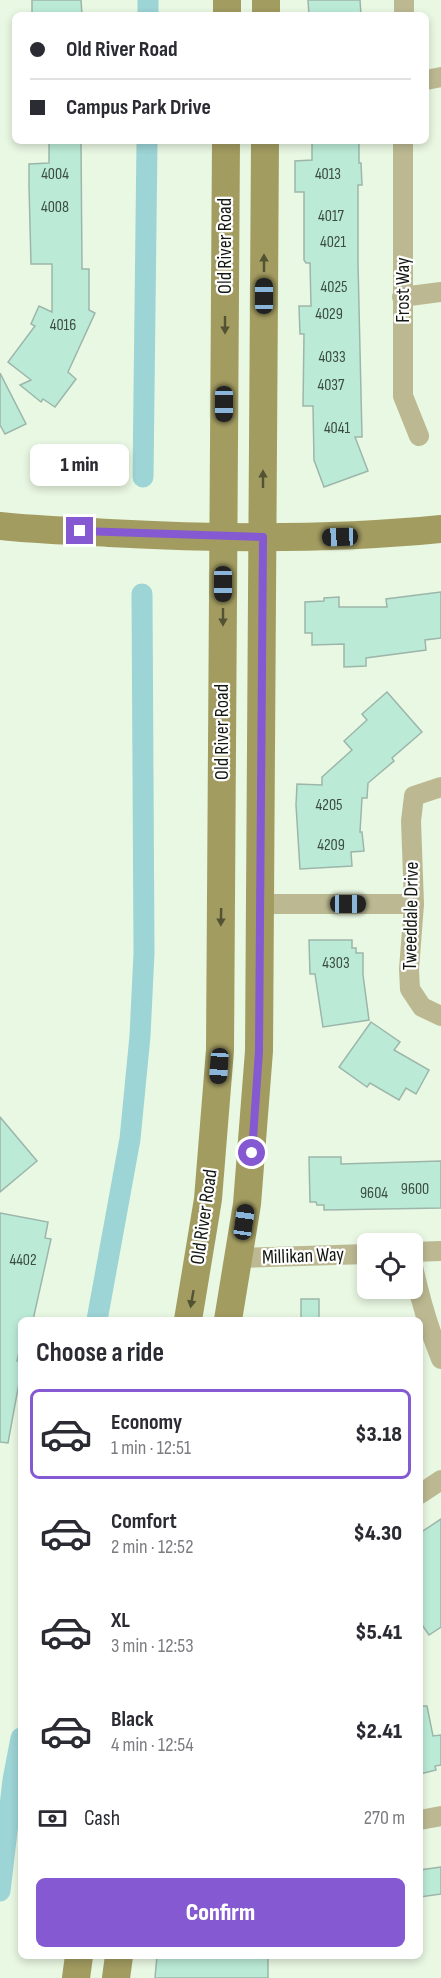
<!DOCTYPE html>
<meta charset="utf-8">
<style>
body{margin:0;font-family:"Sofia Sans Condensed",sans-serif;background:#f2f2f3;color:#2b2b33;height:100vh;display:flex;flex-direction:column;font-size:22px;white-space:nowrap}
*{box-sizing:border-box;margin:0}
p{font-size:20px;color:#7c7c81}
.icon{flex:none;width:33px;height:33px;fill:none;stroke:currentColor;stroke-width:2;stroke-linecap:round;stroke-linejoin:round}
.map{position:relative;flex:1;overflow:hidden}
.details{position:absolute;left:18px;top:1317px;width:405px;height:642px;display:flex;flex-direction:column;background:#fff;border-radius:9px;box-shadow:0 3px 9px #0003}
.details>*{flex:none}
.top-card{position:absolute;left:12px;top:12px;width:417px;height:132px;border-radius:9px;box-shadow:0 3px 9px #0003;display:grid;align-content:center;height:132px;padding:0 18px;background:#fff}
.fabs{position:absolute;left:357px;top:1233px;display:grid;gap:12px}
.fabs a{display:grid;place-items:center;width:66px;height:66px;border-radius:9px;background:#fff;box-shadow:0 3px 9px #0003;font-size:30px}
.end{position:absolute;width:27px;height:27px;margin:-14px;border:8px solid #8459d2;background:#fff;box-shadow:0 0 0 3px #fff}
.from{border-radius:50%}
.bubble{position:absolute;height:42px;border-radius:9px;background:#fff;box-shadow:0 3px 9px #0003;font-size:20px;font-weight:800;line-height:42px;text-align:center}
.car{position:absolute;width:18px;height:36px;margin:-18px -9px;border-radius:8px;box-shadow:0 0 4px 2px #0007;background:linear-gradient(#222 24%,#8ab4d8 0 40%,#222 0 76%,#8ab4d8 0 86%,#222 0)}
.top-card b{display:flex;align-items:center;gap:21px;height:57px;font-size:22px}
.top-card b+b{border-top:2px solid #e1e1e2}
.top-card i{width:15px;height:15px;background:#2b2b33}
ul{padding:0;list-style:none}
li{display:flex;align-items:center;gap:18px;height:90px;margin:0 12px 9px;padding:0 6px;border:3px solid transparent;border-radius:9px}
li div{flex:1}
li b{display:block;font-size:22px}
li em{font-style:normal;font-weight:800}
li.current{border-color:#8459d2}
li>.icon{width:54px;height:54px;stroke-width:1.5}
h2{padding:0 18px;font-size:27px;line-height:72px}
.pay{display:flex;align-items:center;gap:15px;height:66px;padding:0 18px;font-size:22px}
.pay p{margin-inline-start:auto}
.cta{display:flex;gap:12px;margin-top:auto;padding:12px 18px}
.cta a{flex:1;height:69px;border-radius:9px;background:#8459d2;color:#fff;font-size:24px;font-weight:800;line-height:69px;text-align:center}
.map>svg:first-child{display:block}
</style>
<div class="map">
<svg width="441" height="1978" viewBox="0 0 441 1978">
<rect width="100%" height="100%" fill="#e9f8e2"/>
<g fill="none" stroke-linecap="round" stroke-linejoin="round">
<!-- canal -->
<g stroke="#9dd4d6" stroke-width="21">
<polyline points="148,15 148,0"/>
<polyline points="143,477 147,141"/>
<polyline points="97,1320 130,1139 140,1036 144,953 142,594"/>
<polyline points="0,1891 13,1780 21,1738"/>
</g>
</g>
<!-- building -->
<g fill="#bbebd7" stroke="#9db6ab" stroke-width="1.5">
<polygon points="32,0 81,0 82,15 32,15"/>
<polygon points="308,0 360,0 361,15 309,15"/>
<polygon points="312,141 359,141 359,163 361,163 362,185 358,185 358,263 362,437 355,437 368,471 324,487 314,460 313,406 303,406 304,334 300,334 299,306 311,306 310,263 306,263 304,260 304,192 295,192 295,161 312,160"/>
<polygon points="49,142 81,142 82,269 89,269 89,310 95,313 68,372 76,379 55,407 43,399 41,402 20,385 31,380 8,362 35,326 31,324 39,306 52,312 52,264 31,264 29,186 29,164 49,163"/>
<polygon points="0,373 26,424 5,434 0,425"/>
<polygon points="441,592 441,638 425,640 426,650 366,658 366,666 344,667 344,644 312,645 312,633 305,633 305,602 324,601 324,598 339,597 339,607 387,607 386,599"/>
<polygon points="387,692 422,732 392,758 394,761 368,783 367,798 362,798 360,832 362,832 364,851 351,852 352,866 300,869 296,805 297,784 322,785 322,777 352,750 344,741 367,720 362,714"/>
<polygon points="309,940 352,940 352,948 356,948 356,953 363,953 363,975 369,1020 323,1027 315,974 310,974"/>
<polygon points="371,1022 400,1042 394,1050 429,1070 416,1094 406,1088 399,1100 370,1083 367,1087 339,1067"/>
<polygon points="0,1117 37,1161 0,1192"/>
<polygon points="309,1157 341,1157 341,1164 441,1161 441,1208 324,1210 324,1205 317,1205 316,1202 310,1202"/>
<polygon points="0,1213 48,1222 45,1238 51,1239 33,1320 21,1320 21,1341 17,1361 21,1362 21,1372 8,1443 0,1442"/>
<rect x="301" y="1299" width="18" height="21"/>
<polygon points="441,1519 441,1627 429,1635 420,1622 420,1533"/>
<polygon points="420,1706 427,1706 433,1736 441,1735 441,1765 435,1766 436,1770 420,1774"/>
<polygon points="441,1867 441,1894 420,1897 420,1870"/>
<polygon points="157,1956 268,1958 268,1978 155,1978"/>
</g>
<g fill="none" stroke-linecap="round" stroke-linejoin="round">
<!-- street -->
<g stroke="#bcb992" stroke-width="20">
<polyline points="404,15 404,0"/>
<polyline points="426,80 441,77"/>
<polyline points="403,141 403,396 419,436"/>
<polyline points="402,297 441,292"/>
<polyline points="441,787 414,796 411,821 414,904 409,969 410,989 422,1007 441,1016"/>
<polyline points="260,904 414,904"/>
<polyline points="412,1252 441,1251"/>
<polyline points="239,1258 368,1254"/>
<path d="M412 1262C419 1295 428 1327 441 1359"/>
<polyline points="420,1494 441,1480"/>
<polyline points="420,1820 441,1816"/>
</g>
<!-- secondary -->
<g stroke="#a29c61" stroke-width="28">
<polyline points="227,15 227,0"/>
<polyline points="266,15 266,0"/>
<path d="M0 526C36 530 73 531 109 533 220 539 330 540 441 529"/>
<polyline points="188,1320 208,1199 220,1050 226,141"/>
<polyline points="228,1320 247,1204 259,1051 265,141"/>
<polyline points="76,1978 79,1956"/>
<polyline points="116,1978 119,1956"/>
</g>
</g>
<!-- one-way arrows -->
<defs><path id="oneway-solid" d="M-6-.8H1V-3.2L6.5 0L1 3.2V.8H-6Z" transform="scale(1.5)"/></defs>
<g fill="#535334">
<use href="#oneway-solid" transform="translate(264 263) rotate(-90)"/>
<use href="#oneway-solid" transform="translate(225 325) rotate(90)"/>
<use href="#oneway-solid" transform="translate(263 479) rotate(-90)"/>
<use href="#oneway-solid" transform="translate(223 617) rotate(90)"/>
<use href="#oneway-solid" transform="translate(221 917) rotate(91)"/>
<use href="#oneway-solid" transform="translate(192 1299) rotate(100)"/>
</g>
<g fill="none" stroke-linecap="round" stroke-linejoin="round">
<!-- route -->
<polyline stroke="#8459d2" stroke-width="8" points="80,531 263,537 259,1051 252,1153"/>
</g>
<g text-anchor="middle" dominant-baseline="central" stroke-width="4.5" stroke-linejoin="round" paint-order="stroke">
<!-- number labels -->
<g font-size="16" fill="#3c4c41">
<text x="55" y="174">4004</text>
<text x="328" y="174">4013</text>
<text x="55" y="207">4008</text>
<text x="331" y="216">4017</text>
<text x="333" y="242">4021</text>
<text x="334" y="287">4025</text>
<text x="329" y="314">4029</text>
<text x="63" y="325">4016</text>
<text x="332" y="357">4033</text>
<text x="331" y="385">4037</text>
<text x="337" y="428">4041</text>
<text x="329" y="805">4205</text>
<text x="331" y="845">4209</text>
<text x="336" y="963">4303</text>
<text x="415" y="1189">9600</text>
<text x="374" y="1193">9604</text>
<text x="23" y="1260">4402</text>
</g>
<!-- street labels -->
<g font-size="20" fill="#12170f" stroke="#fff">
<text transform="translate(225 246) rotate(-90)">Old River Road</text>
<text transform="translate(403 290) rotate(-90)">Frost Way</text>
<text transform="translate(222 732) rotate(-90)">Old River Road</text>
<text transform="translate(411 916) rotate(-89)">Tweeddale Drive</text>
<text transform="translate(204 1217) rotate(-82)">Old River Road</text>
<text transform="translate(303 1256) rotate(-2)">Millikan Way</text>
</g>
</g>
</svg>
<div class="fabs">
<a><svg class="icon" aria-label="locate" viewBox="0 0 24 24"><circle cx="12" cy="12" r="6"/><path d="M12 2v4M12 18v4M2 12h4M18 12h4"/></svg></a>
</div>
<i class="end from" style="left:252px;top:1153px"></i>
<i class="end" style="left:80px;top:531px"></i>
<div class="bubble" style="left:30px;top:444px;width:99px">1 min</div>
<i class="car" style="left:264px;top:296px;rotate:0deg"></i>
<i class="car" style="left:224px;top:404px;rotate:180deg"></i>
<i class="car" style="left:340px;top:537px;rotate:268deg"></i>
<i class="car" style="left:223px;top:584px;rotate:180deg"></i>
<i class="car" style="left:348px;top:904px;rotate:90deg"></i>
<i class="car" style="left:219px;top:1066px;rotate:184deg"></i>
<i class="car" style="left:244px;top:1222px;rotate:8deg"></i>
<div class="top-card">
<b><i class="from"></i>Old River Road</b>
<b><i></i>Campus Park Drive</b>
</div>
<section class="details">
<h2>Choose a ride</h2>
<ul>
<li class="current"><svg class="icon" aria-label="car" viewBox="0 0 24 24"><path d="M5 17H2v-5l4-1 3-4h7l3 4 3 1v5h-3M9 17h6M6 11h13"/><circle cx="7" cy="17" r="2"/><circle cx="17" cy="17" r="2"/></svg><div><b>Economy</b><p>1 min · 12:51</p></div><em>$3.18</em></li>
<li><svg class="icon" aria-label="car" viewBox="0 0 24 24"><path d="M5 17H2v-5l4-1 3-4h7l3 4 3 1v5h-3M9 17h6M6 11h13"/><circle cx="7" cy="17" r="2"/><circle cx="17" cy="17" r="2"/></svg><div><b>Comfort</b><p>2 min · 12:52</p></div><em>$4.30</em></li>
<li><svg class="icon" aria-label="car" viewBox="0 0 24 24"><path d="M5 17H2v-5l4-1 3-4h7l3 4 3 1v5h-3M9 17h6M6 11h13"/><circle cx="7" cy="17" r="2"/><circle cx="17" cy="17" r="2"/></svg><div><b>XL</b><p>3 min · 12:53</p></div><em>$5.41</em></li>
<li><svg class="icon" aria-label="car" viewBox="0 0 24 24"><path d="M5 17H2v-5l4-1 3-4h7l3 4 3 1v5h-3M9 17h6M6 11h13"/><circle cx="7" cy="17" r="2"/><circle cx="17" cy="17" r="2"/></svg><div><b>Black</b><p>4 min · 12:54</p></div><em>$2.41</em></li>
</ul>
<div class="pay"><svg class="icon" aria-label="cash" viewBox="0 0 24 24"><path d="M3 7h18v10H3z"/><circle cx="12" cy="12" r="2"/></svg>Cash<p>270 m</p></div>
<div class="cta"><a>Confirm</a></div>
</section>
</div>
